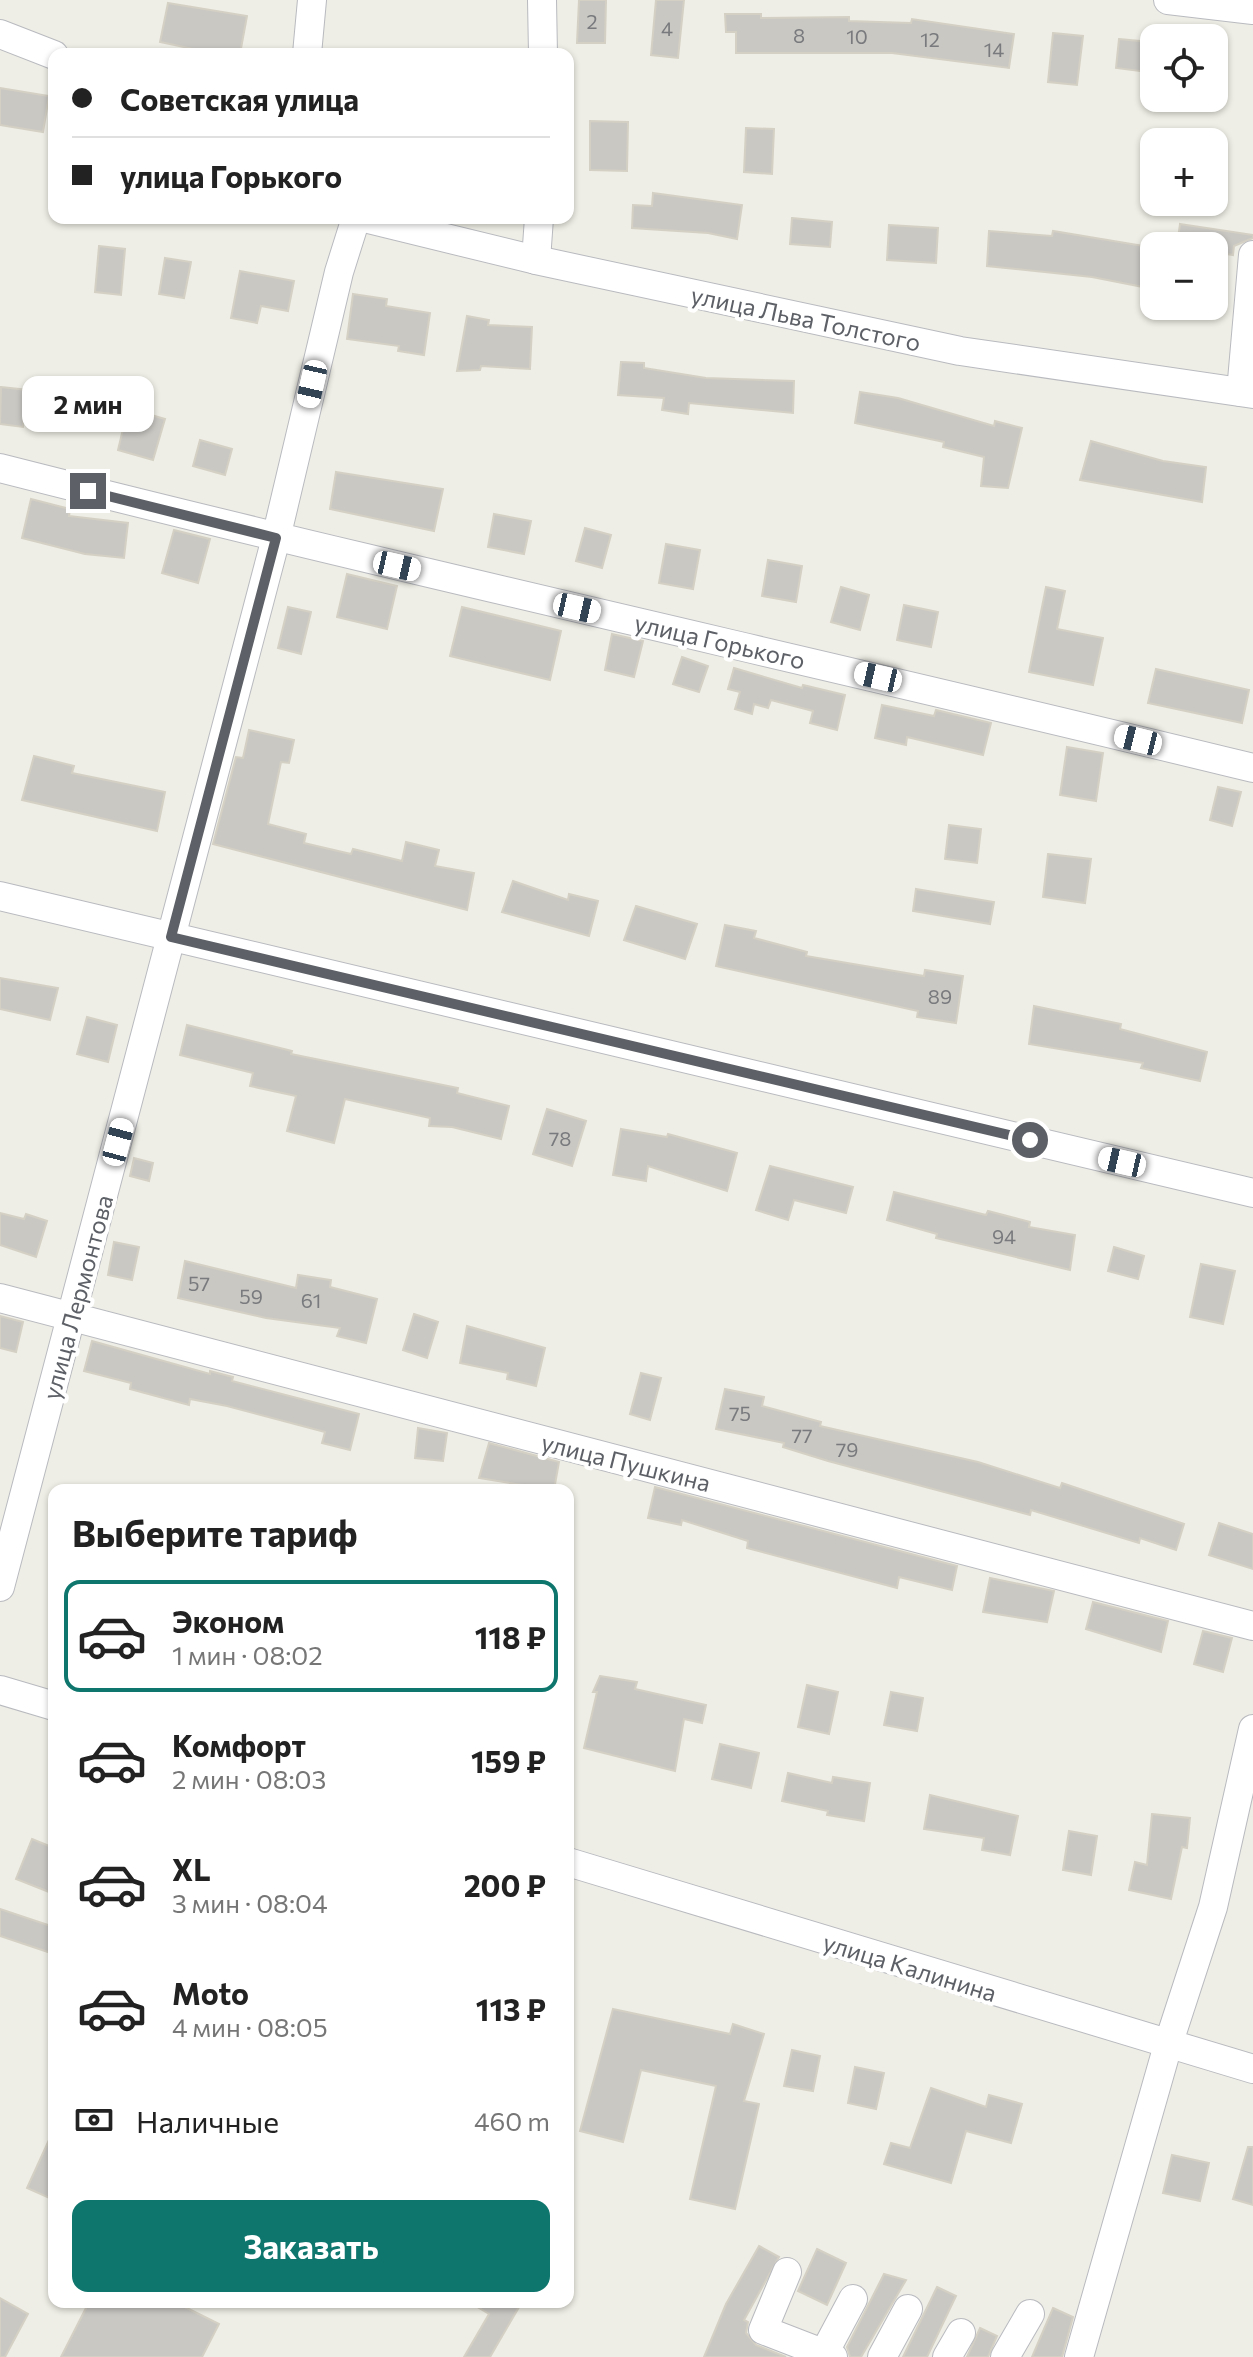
<!DOCTYPE html>
<html lang="ru">
<meta charset="utf-8">
<style>
body{margin:0;font-family:Commissioner,sans-serif;background:#f6f6f6;color:#222;height:100vh;display:flex;flex-direction:column;font-size:30px;white-space:nowrap}
*{box-sizing:border-box;margin:0}
p{font-size:26px;color:#767676}
.icon{flex:none;width:44px;height:44px;fill:none;stroke:currentColor;stroke-width:2;stroke-linecap:round;stroke-linejoin:round}
.map{position:relative;flex:1;overflow:hidden}
.side{position:absolute;left:48px;top:1484px;width:526px;height:824px;display:flex;flex-direction:column;background:#fff;border-radius:16px;box-shadow:0 2px 6px #0004}
.side>*{flex:none}
.guide{position:absolute;left:48px;top:48px;width:526px;height:176px;border-radius:16px;box-shadow:0 2px 6px #0004;display:grid;align-content:center;height:176px;padding:0 24px;background:#fff}
.fabs{position:absolute;left:1140px;top:24px;display:grid;gap:16px}
.fabs a{display:grid;place-items:center;width:88px;height:88px;border-radius:16px;background:#fff;box-shadow:0 2px 6px #0004;font-size:40px}
.end{position:absolute;width:36px;height:36px;margin:-18px;border:10px solid #5d6066;background:#fff;box-shadow:0 0 0 4px #fff}
.from{border-radius:50%}
.bubble{position:absolute;height:56px;border-radius:16px;background:#fff;box-shadow:0 2px 6px #0004;font-size:26px;font-weight:700;line-height:56px;text-align:center}
.car{position:absolute;width:24px;height:48px;margin:-24px -12px;border-radius:10px;box-shadow:0 0 6px 2px #0007;background:linear-gradient(#fff 24%,#345 0 40%,#fff 0 76%,#345 0 86%,#fff 0)}
.guide b{display:flex;align-items:center;gap:28px;height:76px;font-size:30px}
.guide b+b{border-top:2px solid #e0e0e0}
.guide i{width:20px;height:20px;background:#222}
ul{padding:0;list-style:none}
li{display:flex;align-items:center;gap:24px;height:112px;margin:0 16px 12px;padding:0 8px;border:4px solid transparent;border-radius:16px}
li div{flex:1}
li b{display:block;font-size:30px}
li em{font-style:normal;font-weight:700}
li.selected{border-color:#0f766e}
li>.icon{width:72px;height:72px;stroke-width:1.5}
h2{padding:0 24px;font-size:36px;line-height:96px}
.pay{display:flex;align-items:center;gap:20px;height:88px;padding:0 24px;font-size:30px}
.pay p{margin-inline-start:auto}
.primary-button{display:flex;gap:16px;margin-top:auto;padding:16px 24px}
.primary-button a{flex:1;height:92px;border-radius:16px;background:#0f766e;color:#fff;font-size:32px;font-weight:700;line-height:92px;text-align:center}
.map>svg:first-child{display:block}
</style>
<div class="map">
<svg width="1253" height="2357" viewBox="0 0 1253 2357">
<rect width="100%" height="100%" fill="#efeee6"/>
<!-- building -->
<g fill="#cac8c3" stroke="#d4d0c4" stroke-width="2">
<polygon points="579,0 606,0 605,43 577,43"/>
<polygon points="656,0 684,0 678,58 651,55"/>
<polygon points="168,3 247,16 240,54 217,54 160,42"/>
<polygon points="725,14 761,14 761,18 849,17 849,21 911,23 912,19 1014,34 1009,68 892,53 736,53 736,32 726,32"/>
<polygon points="1053,33 1083,36 1077,85 1048,82"/>
<polygon points="1119,39 1150,42 1147,72 1116,68"/>
<polygon points="0,88 49,96 43,132 0,125"/>
<polygon points="590,121 628,122 627,171 590,170"/>
<polygon points="746,128 774,129 772,174 744,172"/>
<polygon points="653,193 742,205 737,239 708,233 632,228 633,205 652,206"/>
<polygon points="792,218 832,222 830,247 790,244"/>
<polygon points="1180,224 1253,235 1253,238 1234,246 1233,255 1214,252 1214,246 1177,246"/>
<polygon points="889,225 938,228 936,263 887,260"/>
<polygon points="989,231 1052,236 1053,231 1150,247 1143,287 1092,277 987,266"/>
<polygon points="99,246 125,249 121,295 95,292"/>
<polygon points="165,258 191,262 184,298 159,294"/>
<polygon points="240,271 294,281 288,311 261,306 257,323 231,318"/>
<polygon points="353,294 387,299 386,306 430,313 424,355 398,351 399,346 347,339"/>
<polygon points="467,316 489,320 488,325 532,327 530,369 481,366 480,370 457,371"/>
<polygon points="621,362 644,363 644,368 706,378 794,381 793,413 689,403 688,414 662,410 664,398 618,395"/>
<polygon points="1,387 28,390 23,427 0,424"/>
<polygon points="860,392 898,398 994,426 995,421 1022,428 1008,488 981,486 984,457 943,447 944,442 855,423"/>
<polygon points="113,404 165,419 153,460 118,450 123,429 108,424"/>
<polygon points="200,440 232,449 225,475 193,466"/>
<polygon points="1091,441 1163,461 1206,467 1202,502 1080,480"/>
<polygon points="336,472 443,489 434,531 330,509"/>
<polygon points="31,499 70,509 69,516 128,523 124,558 85,554 22,538"/>
<polygon points="494,514 531,521 524,554 488,547"/>
<polygon points="585,528 611,535 602,568 576,561"/>
<polygon points="174,530 210,539 198,583 162,573"/>
<polygon points="666,544 700,550 693,589 659,583"/>
<polygon points="768,560 802,566 796,602 762,596"/>
<polygon points="347,574 397,586 387,629 337,617"/>
<polygon points="841,587 869,595 860,630 831,622"/>
<polygon points="1046,587 1065,591 1057,629 1103,638 1093,685 1029,672"/>
<polygon points="904,605 938,612 931,647 897,640"/>
<polygon points="288,607 311,612 301,654 278,648"/>
<polygon points="462,607 561,631 550,680 450,656"/>
<polygon points="612,634 643,641 634,677 605,670"/>
<polygon points="682,657 708,666 699,692 673,684"/>
<polygon points="734,668 802,688 803,685 845,695 837,730 810,723 813,711 771,700 768,708 754,704 752,714 735,709 740,692 728,689"/>
<polygon points="1156,669 1249,690 1242,723 1148,703"/>
<polygon points="882,705 934,716 936,710 991,723 983,755 907,737 906,745 875,738"/>
<polygon points="249,730 294,740 289,763 281,762 268,824 306,834 304,843 351,854 353,849 402,861 406,842 439,850 435,866 474,873 467,910 213,844 236,757 243,758"/>
<polygon points="1067,747 1103,753 1096,801 1060,795"/>
<polygon points="34,756 74,766 72,773 165,792 157,831 22,800"/>
<polygon points="1218,787 1241,792 1232,826 1210,820"/>
<polygon points="949,825 981,829 977,863 945,859"/>
<polygon points="1048,854 1091,859 1085,903 1043,897"/>
<polygon points="513,881 568,900 569,894 598,901 589,936 502,912"/>
<polygon points="916,889 994,902 990,924 913,911"/>
<polygon points="636,906 697,924 685,959 624,940"/>
<polygon points="725,925 756,931 754,938 807,952 806,956 924,976 925,970 963,976 956,1023 917,1017 918,1011 716,966"/>
<polygon points="0,978 58,988 50,1020 0,1009"/>
<polygon points="1034,1006 1121,1024 1120,1029 1207,1052 1200,1081 1141,1068 1143,1063 1029,1044"/>
<polygon points="87,1017 117,1025 108,1062 77,1054"/>
<polygon points="187,1025 292,1051 291,1054 458,1088 457,1093 509,1106 501,1139 452,1127 429,1126 430,1118 345,1099 334,1143 287,1131 296,1096 250,1086 253,1073 180,1055"/>
<polygon points="547,1109 586,1121 572,1166 533,1154"/>
<polygon points="621,1129 667,1137 668,1134 737,1153 727,1191 648,1166 646,1181 613,1175"/>
<polygon points="134,1158 153,1163 149,1181 130,1176"/>
<polygon points="770,1166 853,1187 846,1213 794,1200 788,1220 756,1210"/>
<polygon points="894,1192 986,1215 988,1211 1030,1222 1029,1227 1075,1235 1070,1270 936,1238 937,1234 887,1220"/>
<polygon points="0,1213 24,1219 26,1214 47,1221 36,1257 0,1245"/>
<polygon points="114,1242 139,1247 132,1280 108,1275"/>
<polygon points="1114,1247 1144,1256 1138,1279 1108,1271"/>
<polygon points="185,1261 296,1288 298,1275 331,1280 330,1287 377,1299 366,1343 337,1336 340,1328 266,1318 178,1298"/>
<polygon points="1201,1264 1235,1271 1223,1324 1190,1317"/>
<polygon points="414,1314 438,1322 427,1358 403,1350"/>
<polygon points="0,1316 23,1322 16,1352 0,1348"/>
<polygon points="467,1326 545,1348 536,1386 507,1379 508,1373 460,1363"/>
<polygon points="92,1341 210,1374 210,1371 233,1377 232,1381 359,1414 350,1450 322,1443 325,1432 227,1406 190,1399 189,1405 130,1389 131,1383 84,1371"/>
<polygon points="641,1373 661,1378 650,1420 630,1414"/>
<polygon points="725,1389 764,1397 762,1406 821,1422 820,1426 978,1462 1060,1488 1062,1483 1184,1524 1176,1550 1140,1538 1139,1543 1031,1510 1030,1515 828,1461 783,1447 784,1443 716,1429"/>
<polygon points="418,1428 447,1433 443,1461 415,1458"/>
<polygon points="489,1443 559,1462 554,1490 479,1478"/>
<polygon points="655,1487 957,1566 952,1590 899,1577 897,1588 747,1548 748,1541 682,1520 681,1525 648,1518"/>
<polygon points="1219,1523 1253,1534 1253,1569 1209,1555"/>
<polygon points="990,1578 1054,1591 1047,1622 983,1612"/>
<polygon points="1093,1602 1168,1621 1161,1652 1086,1629"/>
<polygon points="1203,1631 1232,1638 1223,1672 1194,1664"/>
<polygon points="600,1676 637,1682 635,1689 706,1705 702,1723 684,1719 675,1771 584,1748 597,1692 593,1692"/>
<polygon points="807,1685 838,1692 829,1734 798,1727"/>
<polygon points="891,1692 923,1698 917,1731 884,1725"/>
<polygon points="720,1744 759,1753 751,1788 712,1779"/>
<polygon points="788,1773 832,1783 833,1777 870,1783 864,1821 827,1815 828,1811 782,1801"/>
<polygon points="930,1795 1018,1816 1010,1855 982,1850 984,1838 924,1829"/>
<polygon points="1152,1814 1190,1818 1187,1848 1182,1847 1171,1899 1129,1890 1135,1862 1147,1865"/>
<polygon points="1069,1831 1097,1836 1091,1875 1063,1870"/>
<polygon points="32,1839 54,1848 54,1894 16,1879"/>
<polygon points="0,1909 54,1927 54,1954 0,1936"/>
<polygon points="613,2009 730,2034 733,2024 764,2034 744,2101 759,2104 735,2209 690,2199 716,2086 641,2070 623,2142 580,2131"/>
<polygon points="792,2050 820,2056 813,2091 784,2086"/>
<polygon points="855,2067 884,2073 876,2109 848,2103"/>
<polygon points="931,2088 986,2107 989,2095 1022,2104 1011,2143 966,2131 951,2183 884,2164 891,2143 910,2148"/>
<polygon points="54,2129 54,2200 27,2188"/>
<polygon points="1248,2147 1253,2147 1253,2205 1233,2199"/>
<polygon points="1172,2155 1209,2163 1200,2201 1163,2193"/>
<polygon points="759,2246 779,2257 744,2320 748,2322 746,2333 756,2345 786,2357 704,2357 726,2304"/>
<polygon points="817,2249 846,2263 827,2305 798,2291"/>
<polygon points="884,2274 906,2280 861,2357 850,2357 847,2347"/>
<polygon points="937,2287 956,2296 927,2357 903,2357"/>
<polygon points="0,2298 28,2314 5,2357 0,2357"/>
<polygon points="89,2302 175,2302 219,2324 202,2357 61,2357"/>
<polygon points="469,2302 522,2302 490,2357 464,2357 489,2314"/>
<polygon points="1053,2308 1073,2317 1062,2357 1032,2357"/>
<polygon points="980,2328 997,2336 988,2357 967,2357"/>
</g>
<g fill="none" stroke-linecap="round" stroke-linejoin="round">
<defs>
<g id="minor">
<polyline points="542,0 543,54"/>
<polyline points="1168,0 1253,10"/>
<polyline points="0,34 54,55"/>
<polyline points="307,54 312,0"/>
<polyline points="364,218 536,260 960,351 1253,394"/>
<polyline points="536,260 539,218"/>
<polyline points="1241,392 1253,255"/>
<path d="M0 468C416 574 836 666 1253 768"/>
<polyline points="0,896 1253,1193"/>
<polyline points="0,1298 1253,1626"/>
<polyline points="0,1587 276,538 339,272 356,218"/>
<polyline points="0,1690 54,1706"/>
<polyline points="568,1862 1253,2069"/>
<polyline points="787,2272 763,2330 833,2357"/>
<polyline points="822,2357 853,2299"/>
<polyline points="882,2357 908,2309"/>
<polyline points="947,2357 961,2333"/>
<polyline points="1005,2357 1030,2314"/>
<polyline points="1079,2357 1168,2045 1213,1907 1253,1729"/>
</g>
</defs>
<!-- minor casing -->
<use href="#minor" stroke="#b8babf" stroke-width="30"/>
<!-- minor -->
<use href="#minor" stroke="#fff" stroke-width="28"/>
</g>
<g fill="none" stroke-linecap="round" stroke-linejoin="round">
<!-- route -->
<polyline stroke="#5d6066" stroke-width="10" points="88,491 276,538 171,937 1030,1140"/>
</g>
<g text-anchor="middle" dominant-baseline="central" stroke-width="8" stroke-linejoin="round" paint-order="stroke">
<!-- number labels -->
<g font-size="20" fill="#787a7d">
<text x="592" y="21">2</text>
<text x="667" y="28">4</text>
<text x="799" y="35">8</text>
<text x="857" y="36">10</text>
<text x="930" y="39">12</text>
<text x="994" y="49">14</text>
<text x="940" y="996">89</text>
<text x="560" y="1138">78</text>
<text x="1004" y="1236">94</text>
<text x="199" y="1283">57</text>
<text x="251" y="1296">59</text>
<text x="311" y="1300">61</text>
<text x="740" y="1413">75</text>
<text x="802" y="1435">77</text>
<text x="847" y="1449">79</text>
</g>
<!-- street labels -->
<g font-size="24" fill="#5d6066" stroke="#fff">
<text transform="translate(806 318) rotate(12)">улица Льва Толстого</text>
<text transform="translate(720 641) rotate(13)">улица Горького</text>
<text transform="translate(77 1297) rotate(-75)">улица Лермонтова</text>
<text transform="translate(626 1462) rotate(14)">улица Пушкина</text>
<text transform="translate(910 1967) rotate(17)">улица Калинина</text>
</g>
</g>
</svg>
<div class="fabs">
<a><svg class="icon" aria-label="locate" viewBox="0 0 24 24"><circle cx="12" cy="12" r="6"/><path d="M12 2v4M12 18v4M2 12h4M18 12h4"/></svg></a>
<a>+</a>
<a>−</a>
</div>
<i class="end from" style="left:1030px;top:1140px"></i>
<i class="end" style="left:88px;top:491px"></i>
<div class="bubble" style="left:22px;top:376px;width:132px">2 мин</div>
<i class="car" style="left:312px;top:384px;rotate:193deg"></i>
<i class="car" style="left:397px;top:566px;rotate:103deg"></i>
<i class="car" style="left:577px;top:608px;rotate:103deg"></i>
<i class="car" style="left:878px;top:677px;rotate:283deg"></i>
<i class="car" style="left:1138px;top:740px;rotate:284deg"></i>
<i class="car" style="left:118px;top:1142px;rotate:15deg"></i>
<i class="car" style="left:1122px;top:1162px;rotate:283deg"></i>
<div class="guide">
<b><i class="from"></i>Советская улица</b>
<b><i></i>улица Горького</b>
</div>
<section class="side">
<h2>Выберите тариф</h2>
<ul>
<li class="selected"><svg class="icon" aria-label="car" viewBox="0 0 24 24"><path d="M5 17H2v-5l4-1 3-4h7l3 4 3 1v5h-3M9 17h6M6 11h13"/><circle cx="7" cy="17" r="2"/><circle cx="17" cy="17" r="2"/></svg><div><b>Эконом</b><p>1 мин · 08:02</p></div><em>118 ₽</em></li>
<li><svg class="icon" aria-label="car" viewBox="0 0 24 24"><path d="M5 17H2v-5l4-1 3-4h7l3 4 3 1v5h-3M9 17h6M6 11h13"/><circle cx="7" cy="17" r="2"/><circle cx="17" cy="17" r="2"/></svg><div><b>Комфорт</b><p>2 мин · 08:03</p></div><em>159 ₽</em></li>
<li><svg class="icon" aria-label="car" viewBox="0 0 24 24"><path d="M5 17H2v-5l4-1 3-4h7l3 4 3 1v5h-3M9 17h6M6 11h13"/><circle cx="7" cy="17" r="2"/><circle cx="17" cy="17" r="2"/></svg><div><b>XL</b><p>3 мин · 08:04</p></div><em>200 ₽</em></li>
<li><svg class="icon" aria-label="car" viewBox="0 0 24 24"><path d="M5 17H2v-5l4-1 3-4h7l3 4 3 1v5h-3M9 17h6M6 11h13"/><circle cx="7" cy="17" r="2"/><circle cx="17" cy="17" r="2"/></svg><div><b>Moto</b><p>4 мин · 08:05</p></div><em>113 ₽</em></li>
</ul>
<div class="pay"><svg class="icon" aria-label="cash" viewBox="0 0 24 24"><path d="M3 7h18v10H3z"/><circle cx="12" cy="12" r="2"/></svg>Наличные<p>460 m</p></div>
<div class="primary-button"><a>Заказать</a></div>
</section>
</div>
